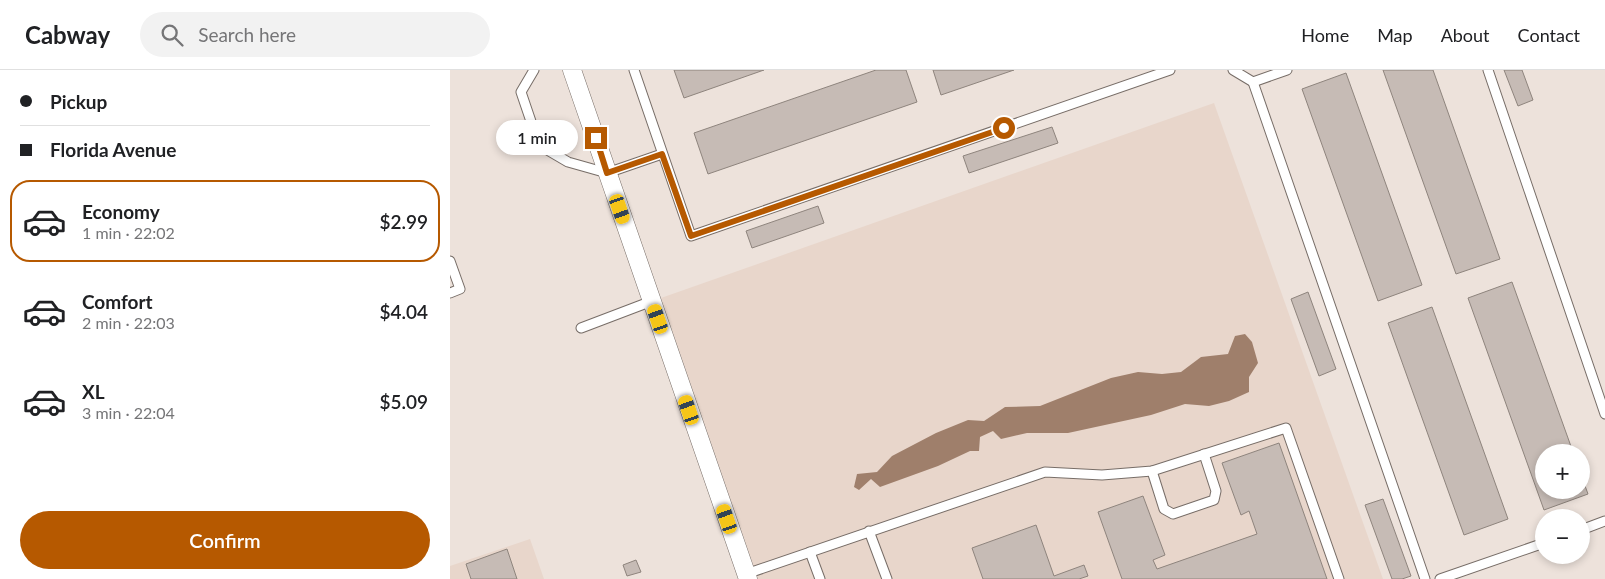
<!DOCTYPE html>
<meta charset="utf-8">
<style>
body{margin:0;font-family:Lato,sans-serif;background:#f2f2f2;color:#202124;height:100vh;display:flex;flex-direction:column;font-size:19px;white-space:nowrap}
*{box-sizing:border-box;margin:0}
p{font-size:16px;color:#757577}
.icon{flex:none;width:28px;height:28px;fill:none;stroke:currentColor;stroke-width:2;stroke-linecap:round;stroke-linejoin:round}
.map{position:relative;flex:1;overflow:hidden}
.details{display:flex;flex-direction:column;background:#fff;width:450px}
.details>*{flex:none}
.guide{display:grid;align-content:center;height:110px;padding:0 20px;background:#fff}
.tools{position:absolute;left:1085px;top:374px;display:grid;gap:10px}
.tools a{display:grid;place-items:center;width:55px;height:55px;border-radius:50%;background:#fff;box-shadow:0 2px 8px #0003;font-size:25px}
.end{position:absolute;width:22px;height:22px;margin:-11px;border:6px solid #b65900;background:#fff;box-shadow:0 0 0 2px #fff}
.from{border-radius:50%}
.bubble{position:absolute;height:35px;border-radius:18px;background:#fff;box-shadow:0 2px 8px #0003;font-size:16px;font-weight:600;line-height:35px;text-align:center}
.car{position:absolute;width:15px;height:30px;margin:-15px -8px;border-radius:6px;box-shadow:0 0 4px 1px #0007;background:linear-gradient(#f5c518 24%,#345 0 40%,#f5c518 0 76%,#345 0 86%,#f5c518 0)}
.guide b{display:flex;align-items:center;gap:18px;height:48px;font-size:19px}
.guide b+b{border-top:1px solid #e0e0e0}
.guide i{width:12px;height:12px;background:#202124}
ul{padding:0;list-style:none}
li{display:flex;align-items:center;gap:15px;height:82px;margin:0 10px 8px;padding:0 10px;border:2px solid transparent;border-radius:20px}
li div{flex:1}
li b{display:block;font-size:19px}
li em{font-style:normal;font-weight:600}
li.on{border-color:#b65900}
li>.icon{width:45px;height:45px;stroke-width:1.5}
.primary-button{display:flex;gap:10px;margin-top:auto;padding:10px 20px}
.primary-button a{flex:1;height:58px;border-radius:30px;background:#b65900;color:#fff;font-size:20px;font-weight:600;line-height:58px;text-align:center}
header{display:flex;align-items:center;gap:30px;box-sizing:border-box;height:70px;padding:0 25px;background:#fff;border-bottom:1px solid #e0e0e0}
header strong{font-size:24px}
nav{display:flex;gap:28px;margin-inline-start:auto;font-size:18px}
.search{width:350px;height:45px;background:#f2f2f2;display:flex;align-items:center;gap:12px;box-sizing:border-box;padding:0 18px;border-radius:28px;color:#757577;font-size:19px}
main{display:flex;flex:1;min-height:0}
.map>svg:first-child{display:block}
</style>
<header>
<strong>Cabway</strong>
<div class="search"><svg class="icon" aria-label="search" viewBox="0 0 24 24"><circle cx="10" cy="10" r="6"/><path d="M15 15l6 6"/></svg>Search here</div>
<nav><a>Home</a><a>Map</a><a>About</a><a>Contact</a></nav>
</header>
<main>
<section class="details">
<div class="guide">
<b><i class="from"></i>Pickup</b>
<b><i></i>Florida Avenue</b>
</div>
<ul>
<li class="on"><svg class="icon" aria-label="car" viewBox="0 0 24 24"><path d="M5 17H2v-5l4-1 3-4h7l3 4 3 1v5h-3M9 17h6M6 11h13"/><circle cx="7" cy="17" r="2"/><circle cx="17" cy="17" r="2"/></svg><div><b>Economy</b><p>1 min · 22:02</p></div><em>$2.99</em></li>
<li><svg class="icon" aria-label="car" viewBox="0 0 24 24"><path d="M5 17H2v-5l4-1 3-4h7l3 4 3 1v5h-3M9 17h6M6 11h13"/><circle cx="7" cy="17" r="2"/><circle cx="17" cy="17" r="2"/></svg><div><b>Comfort</b><p>2 min · 22:03</p></div><em>$4.04</em></li>
<li><svg class="icon" aria-label="car" viewBox="0 0 24 24"><path d="M5 17H2v-5l4-1 3-4h7l3 4 3 1v5h-3M9 17h6M6 11h13"/><circle cx="7" cy="17" r="2"/><circle cx="17" cy="17" r="2"/></svg><div><b>XL</b><p>3 min · 22:04</p></div><em>$5.09</em></li>
</ul>
<div class="primary-button"><a>Confirm</a></div>
</section>
<div class="map">
<svg width="1155" height="509" viewBox="0 0 1155 509">
<rect width="100%" height="100%" fill="#ede2db"/>
<!-- built -->
<g fill="#e8d6cb">
<polygon points="764,33 933,509 308,509 211,228"/>
<polygon points="80,469 94,509 0,509 0,496"/>
</g>
<!-- water -->
<polygon fill="#9f7f6b" points="795,264 802,272 808,293 799,307 799,322 779,331 759,336 735,334 701,345 618,363 577,363 551,369 543,361 530,367 529,381 520,381 488,396 430,417 421,409 409,420 404,417 407,404 427,402 442,386 486,363 518,350 534,351 555,337 590,336 661,308 688,302 712,304 731,302 751,287 778,284 785,266"/>
<!-- building -->
<g fill="#c6bbb5" stroke="#8e847d">
<polygon points="224,0 314,0 234,28"/>
<polygon points="426,0 456,0 467,32 258,104 244,63"/>
<polygon points="483,0 564,0 491,25"/>
<polygon points="933,0 983,0 1050,189 1006,204"/>
<polygon points="1054,0 1072,0 1083,30 1068,36"/>
<polygon points="896,3 972,215 928,231 852,19"/>
<polygon points="602,57 608,73 519,103 513,86"/>
<polygon points="368,136 374,153 302,178 296,161"/>
<polygon points="1062,212 1123,382 1094,382 1094,420 1131,420 1131,405 1138,424 1094,440 1018,228"/>
<polygon points="858,222 886,299 869,306 841,229"/>
<polygon points="982,237 1058,449 1014,465 938,253"/>
<polygon points="829,373 877,509 672,509 648,442 693,426 715,485 703,490 707,499 807,464 799,441 791,445 772,393"/>
<polygon points="933,429 961,506 952,509 942,509 915,435"/>
<polygon points="586,455 604,506 634,495 638,506 629,509 533,509 522,478"/>
<polygon points="57,479 67,509 21,509 16,494"/>
<polygon points="186,490 191,502 177,506 173,495"/>
</g>
<g fill="none" stroke-linecap="round" stroke-linejoin="round">
<defs>
<g id="service">
<polyline points="84,0 71,22 89,75 118,92 157,103 212,84"/>
<polyline points="184,0 241,166 720,0"/>
<polyline points="783,0 803,12 837,0"/>
<polyline points="1038,0 1155,344"/>
<polyline points="803,12 975,509"/>
<polyline points="0,191 10,219 0,223"/>
<polyline points="131,258 202,231"/>
<polyline points="702,401 714,439 723,444 764,430 766,421 754,384"/>
<polyline points="1131,460 1155,451"/>
<polyline points="419,461 437,509"/>
<polyline points="360,482 370,509"/>
<polyline points="296,504 595,402 652,405 702,401 836,358 889,509"/>
<polyline points="990,509 1094,473"/>
</g>
<polyline id="minor" points="122,0 298,509"/>
</defs>
<!-- service casing -->
<use href="#service" stroke="#776d67" stroke-width="11"/>
<!-- minor casing -->
<use href="#minor" stroke="#776d67" stroke-width="19"/>
<!-- service -->
<use href="#service" stroke="#fff" stroke-width="9"/>
<!-- minor -->
<use href="#minor" stroke="#fff" stroke-width="18"/>
</g>
<g fill="none" stroke-linecap="round" stroke-linejoin="round">
<!-- route -->
<polyline stroke="#b65900" stroke-width="6" points="146,68 157,103 212,84 241,166 554,58"/>
</g>
</svg>
<div class="tools">
<a>+</a>
<a>−</a>
</div>
<i class="end from" style="left:554px;top:58px"></i>
<i class="end" style="left:146px;top:68px"></i>
<div class="bubble" style="left:46px;top:50px;width:82px">1 min</div>
<i class="car" style="left:170px;top:139px;rotate:161deg"></i>
<i class="car" style="left:208px;top:249px;rotate:341deg"></i>
<i class="car" style="left:239px;top:340px;rotate:341deg"></i>
<i class="car" style="left:277px;top:449px;rotate:341deg"></i>
</div>
</main>
